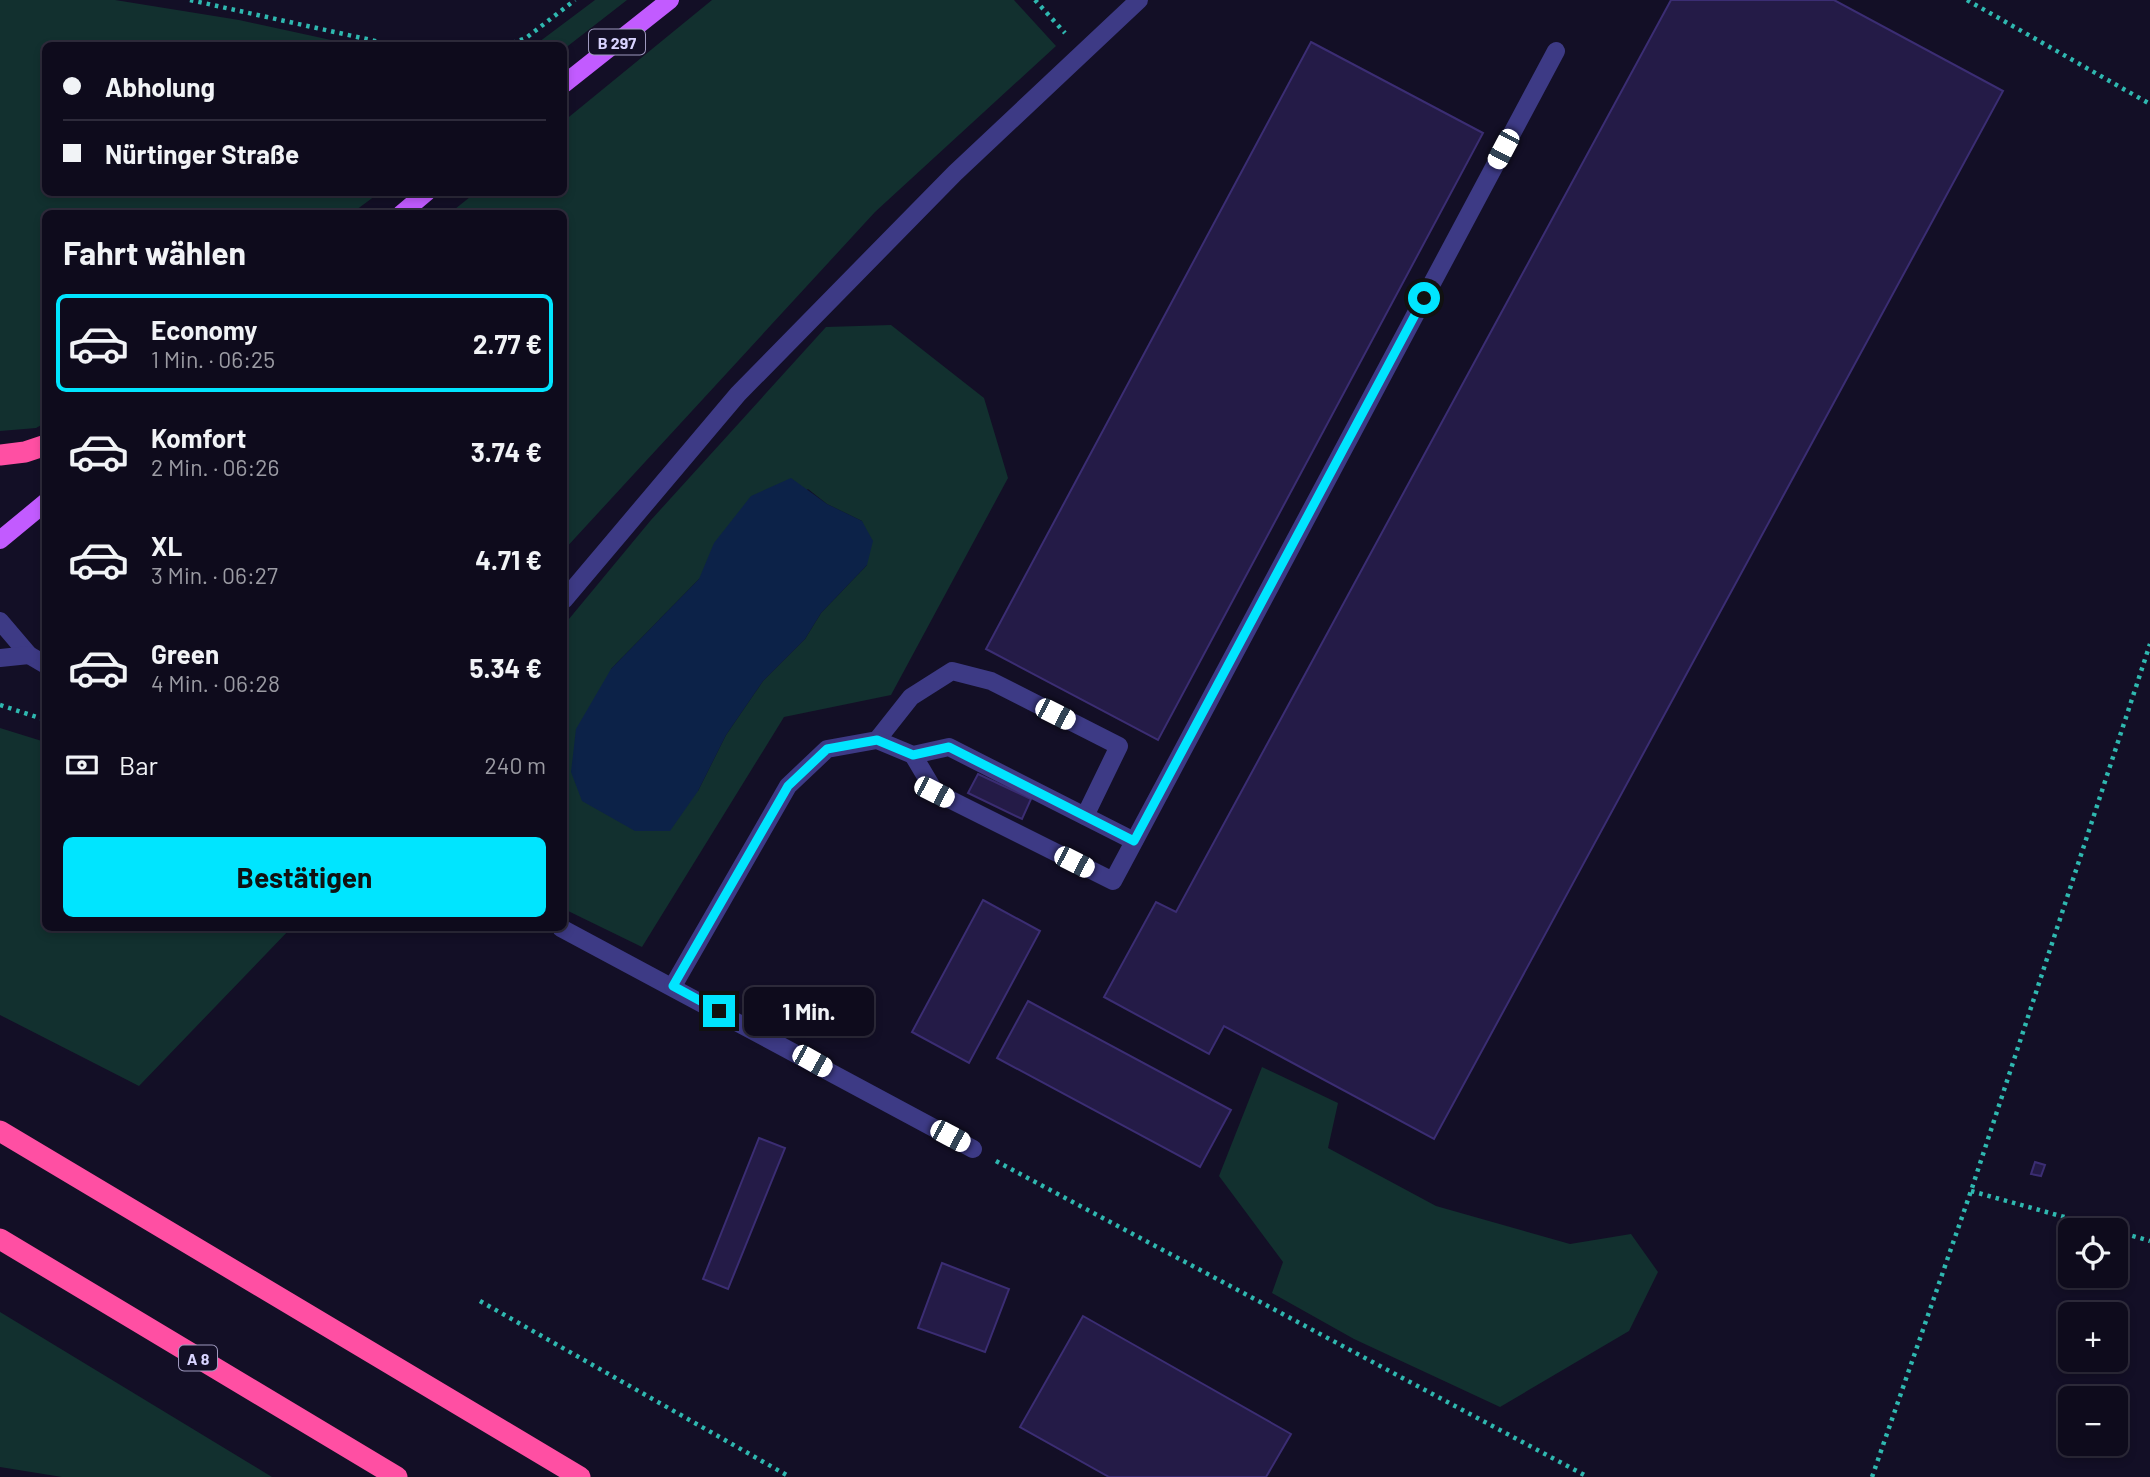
<!DOCTYPE html>
<html lang="de">
<meta charset="utf-8">
<style>
body{margin:0;font-family:Barlow,sans-serif;background:#1c1929;color:#f1f3f6;height:100vh;display:flex;flex-direction:column;font-size:26px;white-space:nowrap}
*{box-sizing:border-box;margin:0}
p{font-size:23px;color:#9b9ba3}
.icon{flex:none;width:38px;height:38px;fill:none;stroke:currentColor;stroke-width:2;stroke-linecap:round;stroke-linejoin:round}
.map{position:relative;flex:1;overflow:hidden}
.sheet{position:absolute;left:42px;top:210px;width:525px;height:721px;display:flex;flex-direction:column;background:#0e0b1c;border-radius:10px;box-shadow:0 4px 10px #0003,0 0 0 2px #2e2b3b}
.sheet>*{flex:none}
.hud{position:absolute;left:42px;top:42px;width:525px;height:154px;border-radius:10px;box-shadow:0 4px 10px #0003,0 0 0 2px #2e2b3b;display:grid;align-content:center;height:154px;padding:0 21px;background:#0e0b1c}
.buttons{position:absolute;left:2058px;top:1218px;display:grid;gap:14px}
.buttons a{display:grid;place-items:center;width:70px;height:70px;border-radius:10px;background:#0e0b1c;box-shadow:0 4px 10px #0003,0 0 0 2px #2e2b3b;font-size:35px}
.end{position:absolute;width:32px;height:32px;margin:-16px;border:9px solid #00e5ff;background:#111;box-shadow:0 0 0 4px #111}
.from{border-radius:50%}
.bubble{position:absolute;height:49px;border-radius:10px;background:#0e0b1c;box-shadow:0 4px 10px #0003,0 0 0 2px #2e2b3b;font-size:23px;font-weight:700;line-height:49px;text-align:center}
.car{position:absolute;width:21px;height:42px;margin:-21px -10px;border-radius:9px;box-shadow:0 0 5px 2px #0007;background:linear-gradient(#fff 24%,#345 0 40%,#fff 0 76%,#345 0 86%,#fff 0)}
.hud b{display:flex;align-items:center;gap:24px;height:66px;font-size:26px}
.hud b+b{border-top:2px solid #2e2b3b}
.hud i{width:18px;height:18px;background:#f1f3f6}
ul{padding:0;list-style:none}
li{display:flex;align-items:center;gap:21px;height:98px;margin:0 14px 10px;padding:0 7px;border:4px solid transparent;border-radius:10px}
li div{flex:1}
li b{display:block;font-size:26px}
li em{font-style:normal;font-weight:700}
li.active{border-color:#00e5ff}
li>.icon{width:63px;height:63px;stroke-width:1.5}
h2{padding:0 21px;font-size:32px;line-height:84px}
.pay{display:flex;align-items:center;gap:18px;height:77px;padding:0 21px;font-size:26px}
.pay p{margin-inline-start:auto}
.button{display:flex;gap:14px;margin-top:auto;padding:14px 21px}
.button a{flex:1;height:80px;border-radius:10px;background:#00e5ff;color:#111;font-size:28px;font-weight:700;line-height:80px;text-align:center}
.map>svg:first-child{display:block}
</style>
<div class="map">
<svg width="2150" height="1477" viewBox="0 0 2150 1477">
<rect width="100%" height="100%" fill="#130f26"/>
<!-- green -->
<g fill="#12302f" fill-rule="evenodd">
<polygon points="0,0 115,0 239,20 354,45 46,46 46,192 379,193 352,213 46,214 45,423 36,428 0,431"/>
<polygon points="595,0 627,0 564,49 564,46 535,45"/>
<polygon points="712,0 1014,0 1056,46 875,212 564,550 564,214 450,213 475,193 564,192 564,121"/>
<path d="M891 325 984 398 1008 478 891 695 784 717 642 947 564 909V625L651 520 826 327ZM808 489 827 504 862 521 867 565 821 613 805 639 763 681 726 735 698 791 611 669 699 579Z"/>
<polygon points="0,728 45,742 46,928 291,928 139,1086 0,1015"/>
<polygon points="1262,1067 1338,1103 1328,1148 1436,1206 1570,1244 1631,1234 1658,1272 1629,1331 1500,1407 1354,1339 1272,1293 1283,1262 1219,1176"/>
<polygon points="0,1312 272,1477 62,1477 0,1467"/>
</g>
<!-- water -->
<polygon fill="#0c2248" points="791,478 827,504 862,521 873,541 867,565 821,613 805,639 763,681 726,735 698,791 670,831 635,831 582,801 571,772 576,729 611,669 699,579 714,543 751,496"/>
<!-- building -->
<g fill="#241b47" stroke="#3b2d73" stroke-width="2">
<polygon points="1671,0 1834,0 2003,91 1434,1139 1224,1026 1209,1054 1104,997 1156,902 1176,912"/>
<polygon points="1311,42 1483,133 1158,740 986,649"/>
<polygon points="978,774 1031,799 1022,819 968,793"/>
<polygon points="983,900 1040,931 969,1063 912,1032"/>
<polygon points="1028,1001 1231,1110 1200,1167 997,1058"/>
<polygon points="759,1138 785,1148 728,1289 703,1279"/>
<polygon points="2035,1162 2045,1165 2041,1176 2031,1174"/>
<polygon points="942,1263 1009,1289 985,1352 918,1328"/>
<polygon points="1083,1316 1291,1434 1266,1477 1109,1477 1020,1427"/>
</g>
<g fill="none" stroke-linecap="round" stroke-linejoin="round">
<!-- path -->
<g stroke="#2fb8b0" stroke-width="4.5" stroke-dasharray="3.5 5" stroke-linecap="butt">
<polyline points="190,0 398,46"/>
<polyline points="1035,0 1065,33"/>
<polyline points="1967,0 2150,104"/>
<polyline points="504,46 526,38 575,0"/>
<polyline points="0,705 46,720"/>
<polyline points="996,1161 1588,1477"/>
<polyline points="1971,1191 2111,1230"/>
<polyline points="2116,1231 2150,1241"/>
<polyline points="480,1301 790,1477"/>
<polyline points="1872,1477 1971,1191 2150,644"/>
</g>
<!-- minor -->
<g stroke="#3d3a85" stroke-width="18">
<polyline points="564,600 738,394 955,173 1139,0"/>
<polyline points="0,621 29,655 46,665"/>
<polyline points="0,658 29,655"/>
<polyline points="877,740 911,697 952,671 991,681 1119,746 1085,816"/>
<polyline points="913,755 935,792 1113,881 1556,51"/>
<polyline points="561,928 973,1149"/>
<polyline points="673,986 788,786 827,749 877,740 913,755 949,747 1134,841"/>
</g>
<!-- major -->
<g stroke="#c25bff" stroke-width="18">
<polyline points="564,84 670,0"/>
<polyline points="401,214 427,192"/>
<polyline points="0,540 46,502"/>
</g>
<!-- highway -->
<g stroke="#ff4fa3" stroke-width="21">
<polyline points="0,455 25,452 46,445"/>
<polyline points="0,1131 580,1477"/>
<polyline points="0,1239 397,1477"/>
</g>
</g>
<g fill="none" stroke-linecap="round" stroke-linejoin="round">
<!-- route -->
<polyline stroke="#00e5ff" stroke-width="9" points="719,1011 673,986 788,786 827,749 877,740 913,755 949,747 1134,841 1424,298"/>
</g>
<g text-anchor="middle" dominant-baseline="central" stroke-width="6" stroke-linejoin="round" paint-order="stroke">
<!-- shield labels -->
<g fill="#130f26" stroke="#9e99be" stroke-width="2">
<rect x="589" y="29.5" width="56" height="25" rx="5"/>
<rect x="179" y="1345.5" width="38" height="25" rx="5"/>
</g>
<g font-size="16" font-weight="bold" fill="#d9d4ff">
<text x="617" y="42">B 297</text>
<text x="198" y="1358">A 8</text>
</g>
</g>
</svg>
<div class="buttons">
<a><svg class="icon" aria-label="locate" viewBox="0 0 24 24"><circle cx="12" cy="12" r="6"/><path d="M12 2v4M12 18v4M2 12h4M18 12h4"/></svg></a>
<a>+</a>
<a>−</a>
</div>
<i class="end from" style="left:1424px;top:298px"></i>
<i class="end" style="left:719px;top:1011px"></i>
<div class="bubble" style="left:744px;top:987px;width:130px">1 Min.</div>
<i class="car" style="left:1503px;top:149px;rotate:208deg"></i>
<i class="car" style="left:1055px;top:714px;rotate:117deg"></i>
<i class="car" style="left:934px;top:792px;rotate:117deg"></i>
<i class="car" style="left:1074px;top:862px;rotate:117deg"></i>
<i class="car" style="left:812px;top:1061px;rotate:119deg"></i>
<i class="car" style="left:950px;top:1136px;rotate:118deg"></i>
<div class="hud">
<b><i class="from"></i>Abholung</b>
<b><i></i>Nürtinger Straße</b>
</div>
<section class="sheet">
<h2>Fahrt wählen</h2>
<ul>
<li class="active"><svg class="icon" aria-label="car" viewBox="0 0 24 24"><path d="M5 17H2v-5l4-1 3-4h7l3 4 3 1v5h-3M9 17h6M6 11h13"/><circle cx="7" cy="17" r="2"/><circle cx="17" cy="17" r="2"/></svg><div><b>Economy</b><p>1 Min. · 06:25</p></div><em>2.77 €</em></li>
<li><svg class="icon" aria-label="car" viewBox="0 0 24 24"><path d="M5 17H2v-5l4-1 3-4h7l3 4 3 1v5h-3M9 17h6M6 11h13"/><circle cx="7" cy="17" r="2"/><circle cx="17" cy="17" r="2"/></svg><div><b>Komfort</b><p>2 Min. · 06:26</p></div><em>3.74 €</em></li>
<li><svg class="icon" aria-label="car" viewBox="0 0 24 24"><path d="M5 17H2v-5l4-1 3-4h7l3 4 3 1v5h-3M9 17h6M6 11h13"/><circle cx="7" cy="17" r="2"/><circle cx="17" cy="17" r="2"/></svg><div><b>XL</b><p>3 Min. · 06:27</p></div><em>4.71 €</em></li>
<li><svg class="icon" aria-label="car" viewBox="0 0 24 24"><path d="M5 17H2v-5l4-1 3-4h7l3 4 3 1v5h-3M9 17h6M6 11h13"/><circle cx="7" cy="17" r="2"/><circle cx="17" cy="17" r="2"/></svg><div><b>Green</b><p>4 Min. · 06:28</p></div><em>5.34 €</em></li>
</ul>
<div class="pay"><svg class="icon" aria-label="cash" viewBox="0 0 24 24"><path d="M3 7h18v10H3z"/><circle cx="12" cy="12" r="2"/></svg>Bar<p>240 m</p></div>
<div class="button"><a>Bestätigen</a></div>
</section>
</div>
